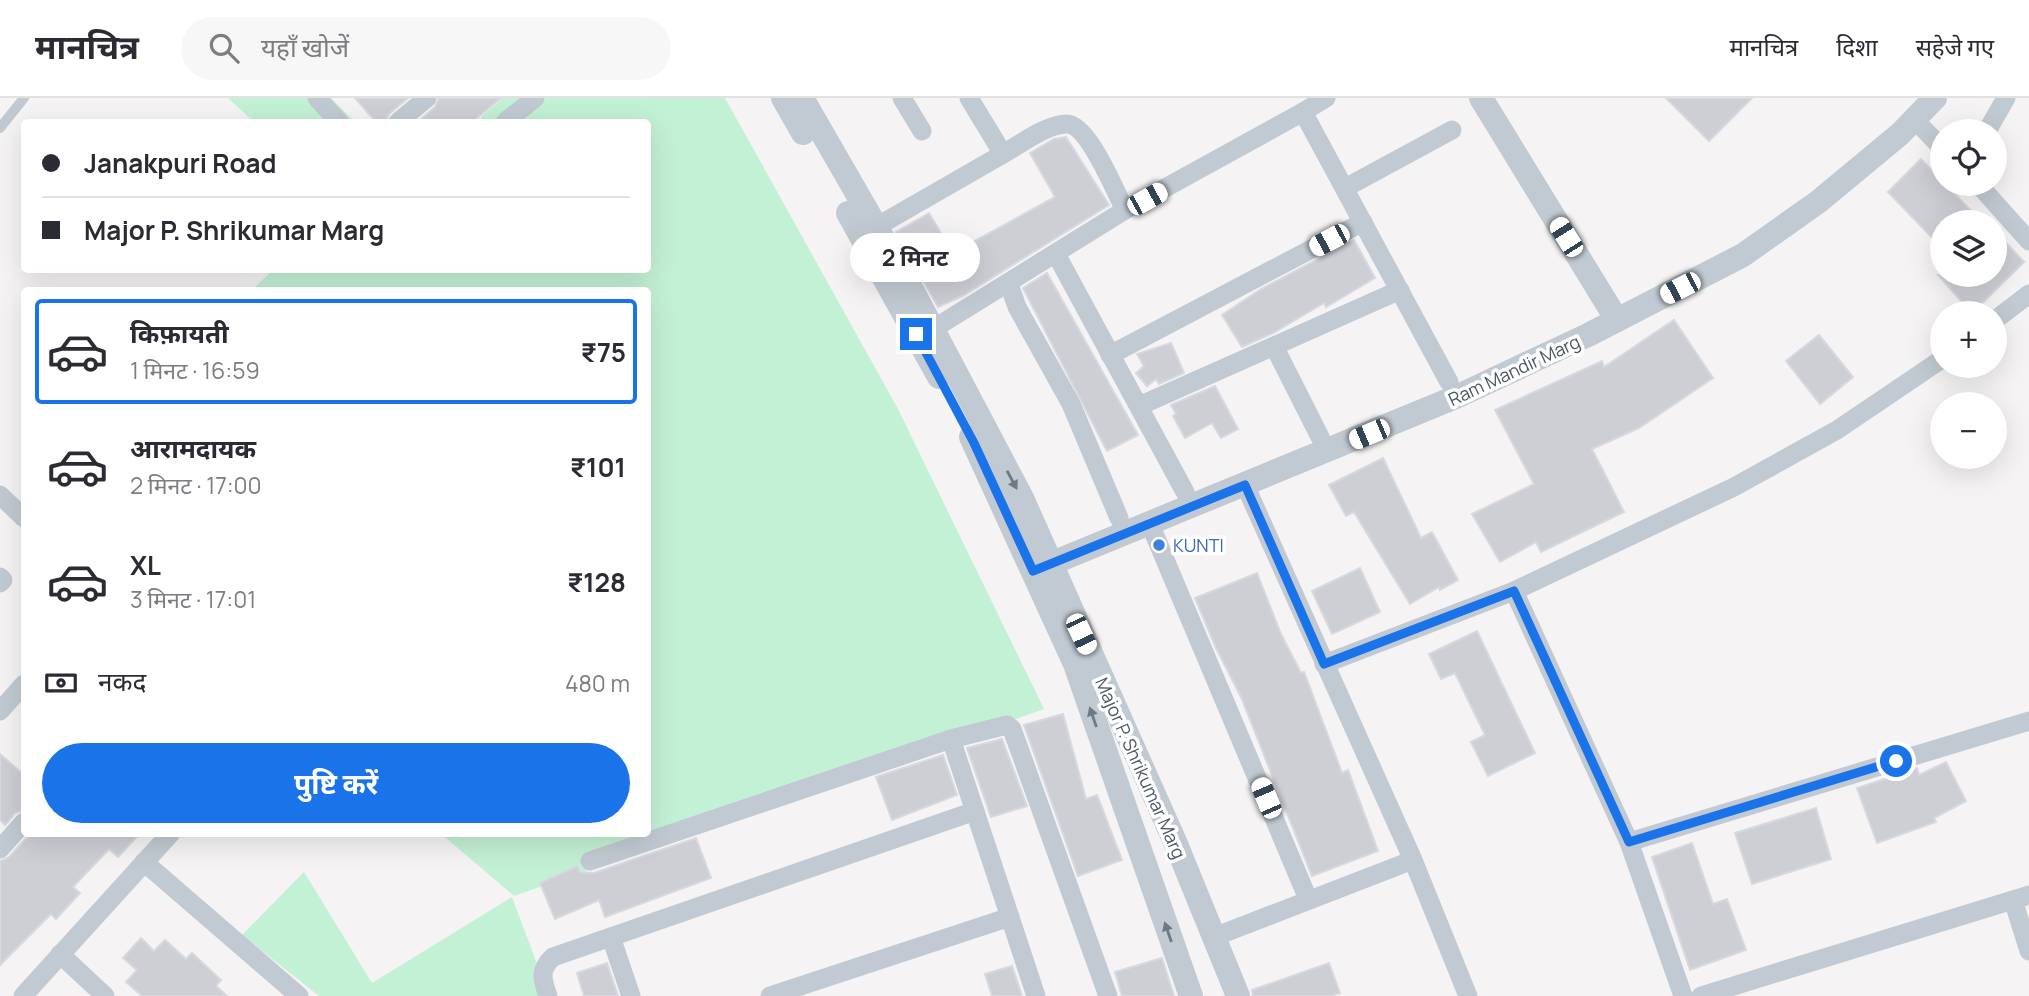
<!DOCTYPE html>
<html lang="hi">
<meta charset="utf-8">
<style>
body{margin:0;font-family:Manrope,"Noto Sans Devanagari",sans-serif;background:#f7f7f7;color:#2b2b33;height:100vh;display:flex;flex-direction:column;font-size:26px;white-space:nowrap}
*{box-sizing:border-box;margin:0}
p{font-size:23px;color:#7c7c81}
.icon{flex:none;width:38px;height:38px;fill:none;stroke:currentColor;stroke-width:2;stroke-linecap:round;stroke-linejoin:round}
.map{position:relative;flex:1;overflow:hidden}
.details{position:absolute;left:21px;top:189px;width:630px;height:550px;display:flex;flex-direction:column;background:#fff;border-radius:7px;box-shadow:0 7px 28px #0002}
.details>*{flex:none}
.guide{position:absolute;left:21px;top:21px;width:630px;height:154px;border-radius:7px;box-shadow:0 7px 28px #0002;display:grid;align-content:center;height:154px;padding:0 21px;background:#fff}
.buttons{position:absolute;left:1930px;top:21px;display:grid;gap:14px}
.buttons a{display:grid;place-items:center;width:77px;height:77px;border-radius:50%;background:#fff;box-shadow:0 7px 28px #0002;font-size:35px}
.end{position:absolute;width:32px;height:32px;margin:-16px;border:9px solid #1a73e8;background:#fff;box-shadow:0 0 0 4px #fff}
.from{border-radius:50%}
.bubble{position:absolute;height:49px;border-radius:24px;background:#fff;box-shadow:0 7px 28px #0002;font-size:23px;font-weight:700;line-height:49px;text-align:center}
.car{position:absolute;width:21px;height:42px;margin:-21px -10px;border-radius:9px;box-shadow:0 0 5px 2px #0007;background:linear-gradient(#fff 24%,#345 0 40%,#fff 0 76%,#345 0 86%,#fff 0)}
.guide b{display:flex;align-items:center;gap:24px;height:66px;font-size:26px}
.guide b+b{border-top:2px solid #e1e1e2}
.guide i{width:18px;height:18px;background:#2b2b33}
ul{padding:12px 0 0;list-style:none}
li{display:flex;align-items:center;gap:21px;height:105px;margin:0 14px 10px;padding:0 7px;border:4px solid transparent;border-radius:7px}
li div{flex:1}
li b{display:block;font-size:26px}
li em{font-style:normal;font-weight:700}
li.on{border-color:#1a73e8}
li>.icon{width:63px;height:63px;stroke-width:1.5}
.pay{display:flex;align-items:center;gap:18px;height:77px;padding:0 21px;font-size:26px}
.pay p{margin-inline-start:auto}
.button{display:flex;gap:14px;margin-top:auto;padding:14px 21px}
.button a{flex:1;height:80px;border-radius:42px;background:#1a73e8;color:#fff;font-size:28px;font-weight:700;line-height:80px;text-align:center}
header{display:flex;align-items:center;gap:42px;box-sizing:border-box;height:98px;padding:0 35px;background:#fff;border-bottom:2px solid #e1e1e2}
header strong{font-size:33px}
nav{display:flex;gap:38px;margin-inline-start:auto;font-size:24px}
.search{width:490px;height:63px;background:#f7f7f7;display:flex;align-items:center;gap:18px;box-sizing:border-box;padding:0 24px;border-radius:38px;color:#7c7c81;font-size:26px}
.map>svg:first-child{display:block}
</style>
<header>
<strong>मानचित्र</strong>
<div class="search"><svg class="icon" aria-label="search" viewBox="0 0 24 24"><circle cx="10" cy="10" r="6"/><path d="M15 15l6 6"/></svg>यहाँ खोजें</div>
<nav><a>मानचित्र</a><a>दिशा</a><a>सहेजे गए</a></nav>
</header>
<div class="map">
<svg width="2029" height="898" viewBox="0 0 2029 898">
<rect width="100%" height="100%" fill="#f5f3f3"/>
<!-- green -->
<g fill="#c3f1d5">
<polygon points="228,0 331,0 355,24 254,24"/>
<polygon points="503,0 725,0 898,311 1044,611 514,798 440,735 648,735 648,192 252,192 273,172 648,172 648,24 475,24"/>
<polygon points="304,774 372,885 512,799 549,898 319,898 242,837"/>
</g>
<!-- building -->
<g fill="#cdcfd5" stroke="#d7d9de" stroke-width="2">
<polygon points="355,0 408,0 390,15 384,24 376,24"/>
<polygon points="439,0 501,0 472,24 418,24 435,9"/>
<polygon points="1666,0 1752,0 1709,43"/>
<polygon points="1066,39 1109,107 964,197 938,209 896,134 929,115 953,155 1055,99 1030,55 1054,41"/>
<polygon points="1921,61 1974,116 1965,124 1942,124 1942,150 1888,94"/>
<polygon points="1995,133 2024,164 1972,215 1938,177 1995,177"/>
<polygon points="1354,142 1375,180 1326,209 1324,205 1273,235 1242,249 1222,217 1261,191"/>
<polygon points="1047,175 1138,337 1107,353 1023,190"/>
<polygon points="1674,222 1713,280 1639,330 1592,351 1624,414 1541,454 1536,444 1500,464 1472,416 1534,386 1495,312 1602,263 1604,269"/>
<polygon points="1819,237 1853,279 1820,306 1786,263"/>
<polygon points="1171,245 1184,275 1159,286 1156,281 1147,288 1136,275 1144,268 1137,256"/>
<polygon points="1215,288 1238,331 1221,340 1212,325 1185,340 1173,318 1176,316 1171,307"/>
<polygon points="1383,360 1421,440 1432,434 1458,482 1440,492 1439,489 1410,506 1354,414 1346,418 1329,387"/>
<polygon points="1360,470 1380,514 1332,536 1312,493"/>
<polygon points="1257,475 1281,536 1301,575 1304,574 1342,675 1348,672 1378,753 1312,778 1241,599 1216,550 1195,500"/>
<polygon points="1477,533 1535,655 1488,678 1471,644 1485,637 1455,575 1441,581 1429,556"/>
<polygon points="1063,616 1086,701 1097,697 1122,762 1078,778 1024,627"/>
<polygon points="1002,641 1027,708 991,719 967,650"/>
<polygon points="0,656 24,677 24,712 15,715 5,727 0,722"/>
<polygon points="943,657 957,697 892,722 876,679"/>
<polygon points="1946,664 1966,703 1934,720 1936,724 1877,745 1857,690 1917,670 1919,677"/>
<polygon points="1816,710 1831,761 1752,786 1735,735"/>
<polygon points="31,735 140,735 118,759 109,751 73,789 80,795 56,821 51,816 0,867 0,763 9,759"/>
<polygon points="696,740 711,780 605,819 599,802 555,821 540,785 577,768 580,774 594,775"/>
<polygon points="1692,745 1713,806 1727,801 1746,852 1690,872 1652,759"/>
<polygon points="141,840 154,853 165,842 186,861 192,855 221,882 216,888 227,898 142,898 126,884 137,872 123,860"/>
<polygon points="1162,860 1174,898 1122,898 1115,874"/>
<polygon points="607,865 618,898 584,898 577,875"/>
<polygon points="1329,865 1340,895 1330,898 1253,898 1252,892"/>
<polygon points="1012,868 1022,898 992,898 985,876"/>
</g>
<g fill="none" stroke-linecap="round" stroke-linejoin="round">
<!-- service -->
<polyline stroke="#c1cad2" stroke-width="10" points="0,30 24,0"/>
<!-- minor -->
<g stroke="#c1cad2" stroke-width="19">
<polyline points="317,0 339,24"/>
<polyline points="902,0 922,33"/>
<polyline points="1326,0 1303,14 1449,284"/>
<polyline points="1914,21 1942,50"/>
<polyline points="398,24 427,0"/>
<polyline points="505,24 535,0"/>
<polyline points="1987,33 2006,0"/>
<path d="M1003 56C1021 46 1045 27 1066 26 1088 25 1115 93 1125 112"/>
<polyline points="1978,86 2029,143"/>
<polyline points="1345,90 1452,32"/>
<polyline points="876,129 1003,56 969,0"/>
<polyline points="1056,156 1185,394"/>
<polyline points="1009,186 1017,209 1071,306 1119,420"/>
<polyline points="1995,222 2029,196"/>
<polyline points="933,231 1125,112 1303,14"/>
<polyline points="1274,248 1320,339"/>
<polyline points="1110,257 1363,124"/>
<polyline points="1139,308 1400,192"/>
<polyline points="1245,387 1413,762"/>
<polyline points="0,397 24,420"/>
<polyline points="1150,426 1308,801"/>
<polyline points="0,479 3,482 0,485"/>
<polyline points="1324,566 1514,493"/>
<polyline points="0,613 24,586"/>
<polyline points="951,641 1036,898"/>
<polyline points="1629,744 2029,623"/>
<polyline points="0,751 24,724"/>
<polyline points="590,763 951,641 1007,627 1012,631 1108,898"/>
<polyline points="144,764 299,898"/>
<polyline points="2013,802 2029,853"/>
<polyline points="611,839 631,898"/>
<polyline points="1214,839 1413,762 1468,898"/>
<polyline points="60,856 105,898"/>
<polyline points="23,898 171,735"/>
<path d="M548 898C542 881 539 872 553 859L975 713"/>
<polyline points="770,898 1010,819"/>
<polyline points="1683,898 1629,744 1514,493 1734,389 1837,332 1942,261"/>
<polyline points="1701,898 2029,797"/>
</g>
<!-- tertiary -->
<g stroke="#c1cad2" stroke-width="24">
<polyline points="783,0 803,35"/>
<polyline points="802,0 908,184 1022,400 1176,746 1238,898"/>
<polyline points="1481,0 1617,222"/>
<polyline points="848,115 939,279"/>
<polyline points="971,339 1075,566 1191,898"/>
<polyline points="1033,473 1456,299 1588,237 1743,157 1818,104 1900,36 1935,0"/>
</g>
</g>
<!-- one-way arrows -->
<defs><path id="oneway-solid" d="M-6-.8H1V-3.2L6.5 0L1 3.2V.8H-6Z" transform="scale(1.75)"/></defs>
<g fill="#6e7983">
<use href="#oneway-solid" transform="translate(1012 382) rotate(62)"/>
<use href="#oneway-solid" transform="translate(1093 619) rotate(-109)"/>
<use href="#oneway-solid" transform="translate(1168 834) rotate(-109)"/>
</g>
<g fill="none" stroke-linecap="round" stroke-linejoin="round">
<!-- route -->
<polyline stroke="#1a73e8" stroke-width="9" points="916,236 974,345 1033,473 1245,387 1324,566 1514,493 1629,744 1896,663"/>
</g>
<!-- markers -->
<circle fill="#3f7fe0" stroke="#fff" stroke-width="2.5" cx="1159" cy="447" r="7"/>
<g text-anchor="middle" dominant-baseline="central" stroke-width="7" stroke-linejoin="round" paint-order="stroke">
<!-- street labels -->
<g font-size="18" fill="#4a5661" stroke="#fff">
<text transform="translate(1514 272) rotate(-25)">Ram Mandir Marg</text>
<text transform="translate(1141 670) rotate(66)">Major P. Shrikumar Marg</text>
</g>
<!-- shop labels -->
<g font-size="18" fill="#366cbe" stroke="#fff" text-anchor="start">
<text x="1173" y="447">KUNTI</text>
</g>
</g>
</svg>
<div class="buttons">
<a><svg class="icon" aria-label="locate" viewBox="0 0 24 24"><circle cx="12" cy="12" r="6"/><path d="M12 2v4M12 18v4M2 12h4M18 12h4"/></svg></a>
<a><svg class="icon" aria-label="layers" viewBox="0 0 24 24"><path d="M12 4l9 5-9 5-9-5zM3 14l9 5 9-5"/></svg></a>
<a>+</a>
<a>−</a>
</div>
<i class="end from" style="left:1896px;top:663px"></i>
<i class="end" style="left:916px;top:236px"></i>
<div class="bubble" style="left:850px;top:135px;width:130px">2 मिनट</div>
<i class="car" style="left:1147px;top:101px;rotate:61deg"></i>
<i class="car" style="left:1566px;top:139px;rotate:328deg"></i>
<i class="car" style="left:1329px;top:142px;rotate:242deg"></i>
<i class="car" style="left:1680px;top:190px;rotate:243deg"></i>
<i class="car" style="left:1369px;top:336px;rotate:247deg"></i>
<i class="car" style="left:1081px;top:536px;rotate:155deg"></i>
<i class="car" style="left:1266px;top:700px;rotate:337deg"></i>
<div class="guide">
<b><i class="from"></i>Janakpuri Road</b>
<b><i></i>Major P. Shrikumar Marg</b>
</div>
<section class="details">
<ul>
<li class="on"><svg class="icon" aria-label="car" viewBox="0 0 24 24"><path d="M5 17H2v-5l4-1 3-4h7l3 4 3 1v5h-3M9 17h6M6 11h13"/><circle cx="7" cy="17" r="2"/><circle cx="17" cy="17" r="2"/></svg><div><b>किफ़ायती</b><p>1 मिनट · 16:59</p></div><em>₹75</em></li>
<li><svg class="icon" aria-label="car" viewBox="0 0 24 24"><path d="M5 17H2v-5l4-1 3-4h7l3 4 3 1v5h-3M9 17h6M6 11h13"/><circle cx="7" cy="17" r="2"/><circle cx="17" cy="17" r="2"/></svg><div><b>आरामदायक</b><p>2 मिनट · 17:00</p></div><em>₹101</em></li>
<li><svg class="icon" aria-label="car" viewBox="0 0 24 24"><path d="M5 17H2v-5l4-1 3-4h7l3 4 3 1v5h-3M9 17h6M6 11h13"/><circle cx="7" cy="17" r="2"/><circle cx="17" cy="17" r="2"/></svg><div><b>XL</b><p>3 मिनट · 17:01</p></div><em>₹128</em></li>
</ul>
<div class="pay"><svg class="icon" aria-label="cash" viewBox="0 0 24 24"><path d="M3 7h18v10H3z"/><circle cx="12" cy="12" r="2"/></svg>नकद<p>480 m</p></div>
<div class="button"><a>पुष्टि करें</a></div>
</section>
</div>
